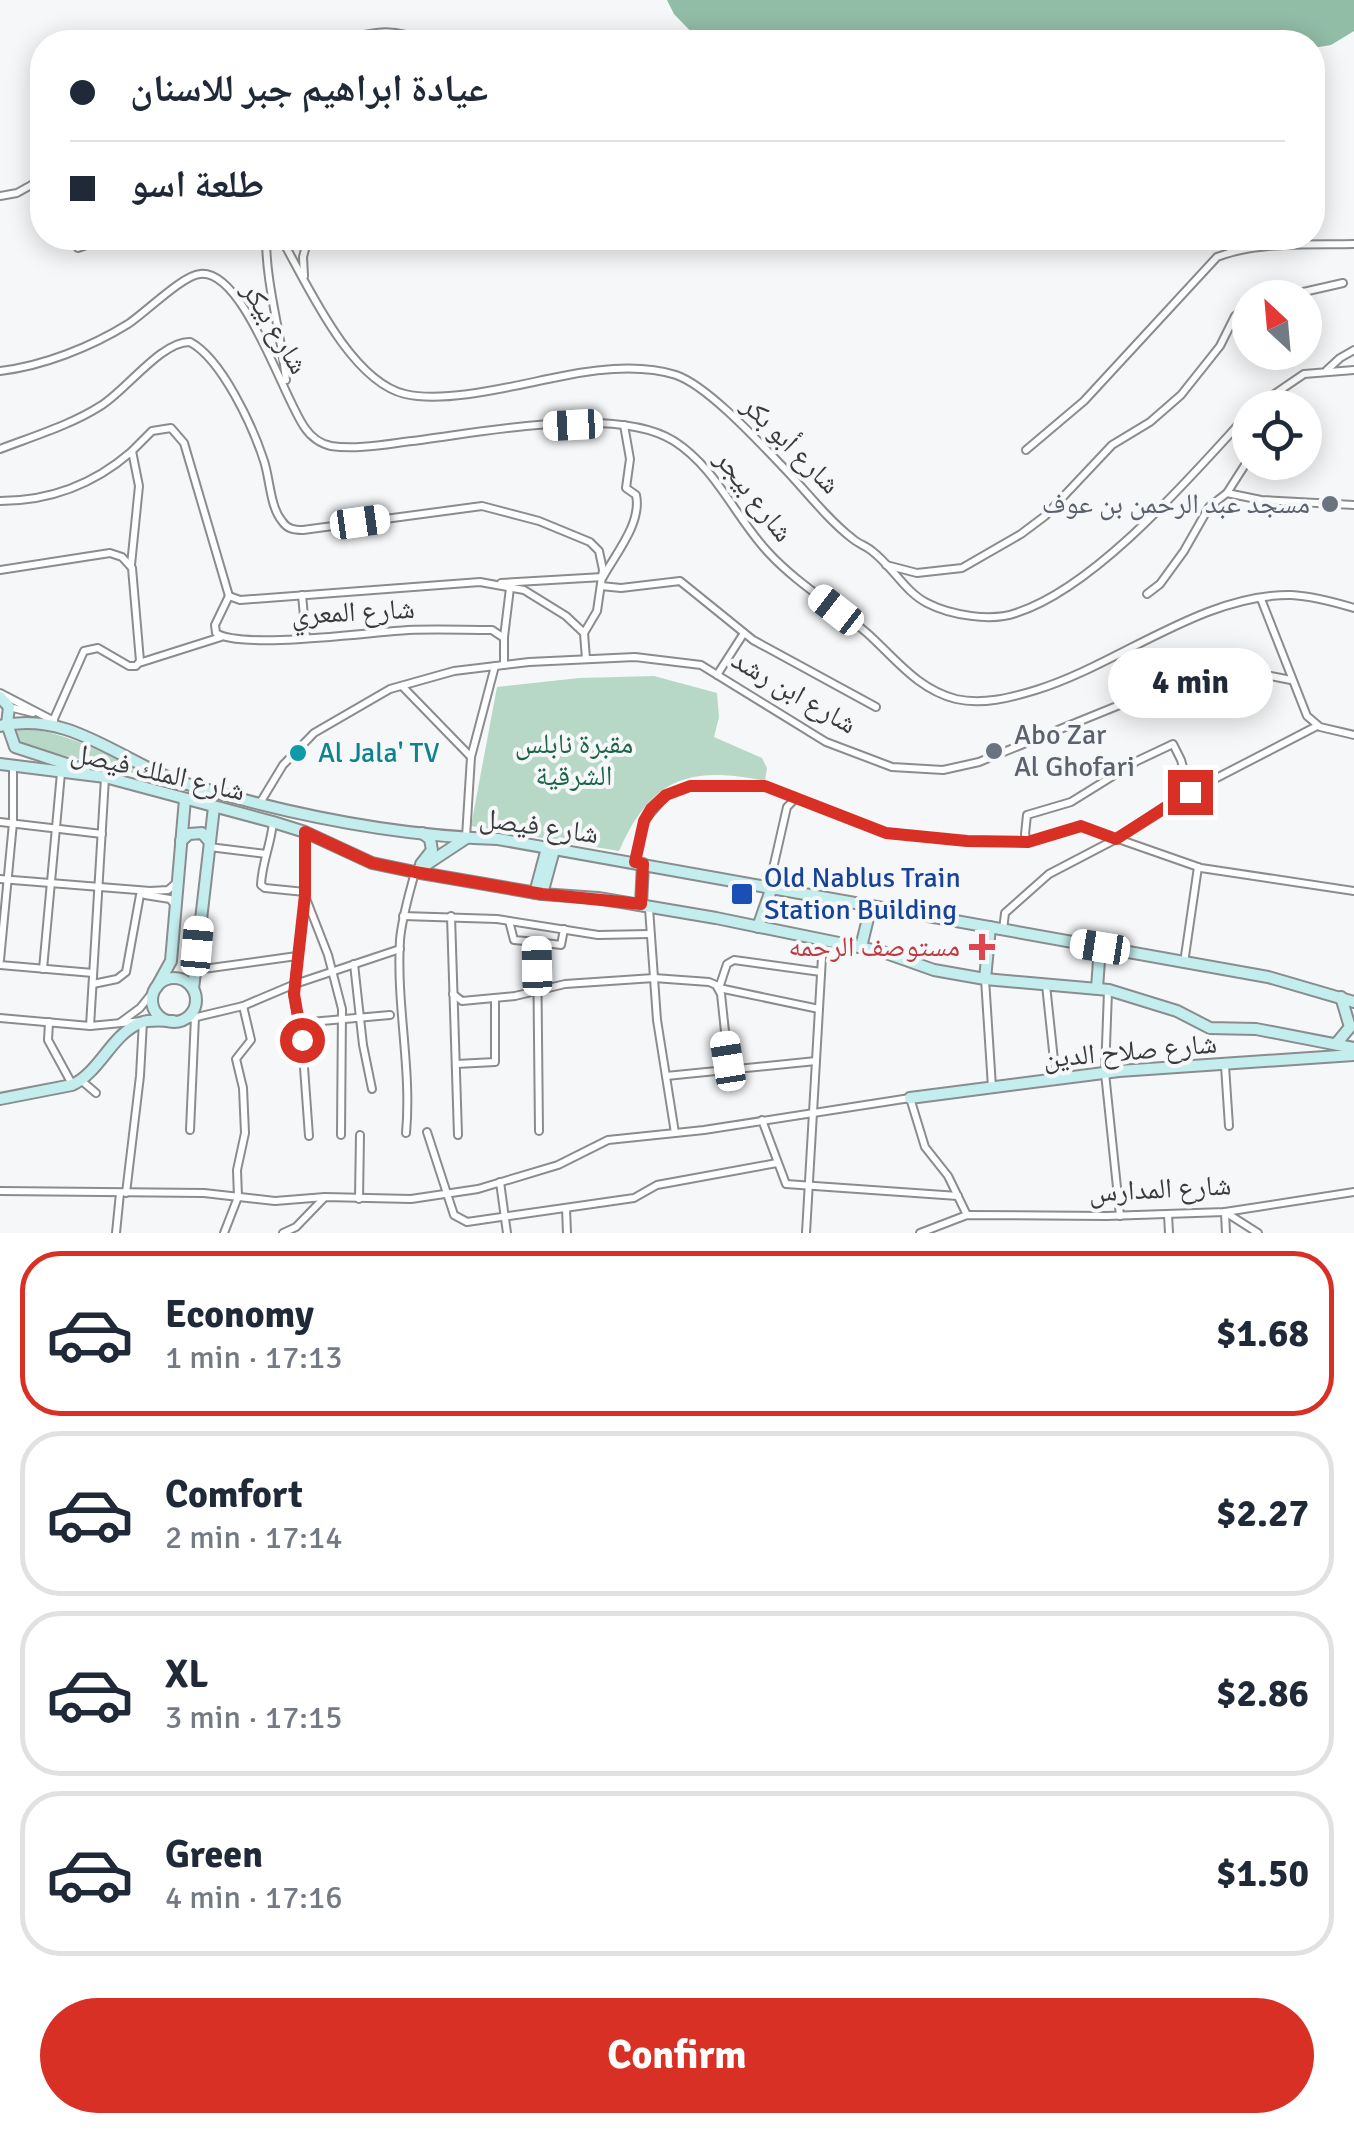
<!DOCTYPE html>
<meta charset="utf-8">
<style>
body{margin:0;font-family:Signika,"Noto Naskh Arabic",sans-serif;background:#f2f2f3;color:#1f2937;height:100vh;display:flex;flex-direction:column;font-size:38px;white-space:nowrap}
*{box-sizing:border-box;margin:0}
p{font-size:32px;color:#747a83}
.icon{flex:none;width:55px;height:55px;fill:none;stroke:currentColor;stroke-width:2;stroke-linecap:round;stroke-linejoin:round}
.map{position:relative;height:1233px;overflow:hidden}
.sheet{display:flex;flex-direction:column;background:#fff;flex:1}
.sheet>*{flex:none}
.top-card{position:absolute;left:30px;top:30px;width:1295px;height:220px;border-radius:40px;box-shadow:0 5px 25px #0003;display:grid;align-content:center;height:220px;padding:0 40px;background:#fff}
.needle{width:65px;rotate:334deg}
.controls{position:absolute;left:1232px;top:280px;display:grid;gap:20px}
.controls a{display:grid;place-items:center;width:90px;height:90px;border-radius:50%;background:#fff;box-shadow:0 5px 25px #0003;font-size:50px}
.end{position:absolute;width:45px;height:45px;margin:-22px;border:12px solid #d93025;background:#fff;box-shadow:0 0 0 5px #fff}
.from{border-radius:50%}
.bubble{position:absolute;height:70px;border-radius:35px;background:#fff;box-shadow:0 5px 25px #0003;font-size:32px;font-weight:700;line-height:70px;text-align:center}
.car{position:absolute;width:30px;height:60px;margin:-30px -15px;border-radius:12px;box-shadow:0 0 8px 2px #0007;background:linear-gradient(#fff 24%,#345 0 40%,#fff 0 76%,#345 0 86%,#fff 0)}
.top-card b{display:flex;align-items:center;gap:35px;height:95px;font-size:38px}
.top-card b+b{border-top:2px solid #e0e1e3}
.top-card i{width:25px;height:25px;background:#1f2937}
ul{padding:18px 0 0;list-style:none}
li{display:flex;align-items:center;gap:30px;height:165px;margin:0 20px 15px;padding:0 20px;border:5px solid #e0e1e3;border-radius:40px}
li div{flex:1}
li b{display:block;font-size:38px}
li em{font-style:normal;font-weight:700}
li.current{border-color:#d93025}
li>.icon{width:90px;height:90px;stroke-width:1.5}
.cta{display:flex;gap:20px;margin-top:auto;padding:20px 40px}
.cta a{flex:1;height:115px;border-radius:60px;background:#d93025;color:#fff;font-size:40px;font-weight:700;line-height:115px;text-align:center}
.map>svg:first-child{display:block}
</style>
<div class="map">
<svg width="1354" height="1233" viewBox="0 0 1354 1233">
<rect width="100%" height="100%" fill="#f5f7f9"/>
<!-- green -->
<g fill="#b8d8c7">
<path d="M654 676 717 693 719 717 714 737 762 758 767 768 765 781C689 765 651 778 619 851L471 826 497 687 579 678Z"/>
<path d="M21 727C72 734 122 759 169 782L18 744 15 733Z"/>
</g>
<!-- forest -->
<polygon fill="#91bca6" points="667,0 1354,0 1354,31 1331,45 1313,48 1312,42 701,42 674,14"/>
<g fill="none" stroke-linecap="round" stroke-linejoin="round">
<defs>
<g id="street">
<path d="M335 42C366 34 393 25 421 42"/>
<polyline points="0,196 17,193 42,179"/>
<path d="M266 238C266 286 281 332 286 380"/>
<path d="M281 238C307 284 350 381 405 394 448 404 520 384 563 376 597 369 641 364 676 375 708 386 760 443 784 468 806 491 828 520 853 539 859 544 866 546 872 551 892 566 905 592 927 603 950 615 991 622 1016 613 1097 587 1192 475 1250 412"/>
<polyline points="78,248 106,238"/>
<polyline points="304,276 303,257 308,238"/>
<polyline points="1277,298 1343,283"/>
<polyline points="1327,370 1340,358 1354,350"/>
<path d="M0 371C43 366 91 347 128 324 145 313 183 275 200 274 244 269 284 400 305 428 311 437 321 444 331 446 356 450 387 444 412 441 479 433 616 404 674 441 716 468 734 515 767 551 796 583 834 605 867 633 895 658 917 689 956 699 982 705 1010 698 1036 690 1118 665 1202 594 1291 595 1312 596 1334 602 1354 608"/>
<polyline points="1254,408 1304,374 1354,370"/>
<path d="M0 449C34 436 71 425 102 405 127 389 162 341 190 342 222 359 253 427 264 461 270 479 270 507 282 521 287 529 294 530 303 530L482 506 539 521 590 542 599 551 603 570 597 611 584 633"/>
<path d="M1026 450 1084 401 1217 257C1259 241 1310 245 1354 244"/>
<polyline points="1227,493 1261,500 1354,505"/>
<path d="M0 501C50 501 94 484 131 452"/>
<polyline points="131,565 139,486 132,451 152,431 171,428 184,443 229,596"/>
<polyline points="886,565 917,573 962,568 1021,534 1045,516 1112,445 1150,422 1181,395 1220,346 1235,316 1250,305"/>
<polyline points="0,570 110,553 122,557 132,568 140,661 136,666 129,666 98,648 84,651 53,721"/>
<path d="M501 583 603 577C616 553 642 523 636 495L626 488 630 459 624 425"/>
<polyline points="601,586 621,588 680,581 753,640 876,707"/>
<polyline points="1147,594 1160,584 1184,551 1209,507 1227,493 1250,457"/>
<polyline points="302,595 306,637"/>
<polyline points="229,596 240,600 480,582 524,590 566,616 584,633 586,659"/>
<path d="M229 596 215 625 216 633C242 650 370 632 408 630 436 629 464 630 492 630L504 638V665"/>
<polyline points="1261,599 1307,716 1320,727 1354,735"/>
<polyline points="504,637 510,588"/>
<polyline points="139,663 221,637"/>
<polyline points="717,675 744,633"/>
<polyline points="402,686 471,757"/>
<polyline points="0,693 54,721"/>
<polyline points="9,707 33,713"/>
<polyline points="260,803 283,765 314,733 390,689 454,671 529,662 635,657 701,665 826,742 892,767 943,770 979,762 1191,676 1245,671 1291,680"/>
<polyline points="0,822 102,834"/>
<path d="M273 822C271 845 262 862 261 885L265 888 305 892"/>
<polyline points="305,833 305,895 293,994 302,1040 309,1136"/>
<polyline points="466,837 471,757 495,666"/>
<polyline points="1028,842 1025,834 1027,815 1071,802 1137,761 1173,744 1181,760 1190,792"/>
<polyline points="209,847 266,854"/>
<polyline points="635,863 644,821 666,795 691,786 765,786 886,833 967,841 1028,842 1081,826 1201,868 1354,891"/>
<polyline points="0,879 150,891 168,890 175,884"/>
<polyline points="769,886 787,807 796,798"/>
<polyline points="145,895 170,899 175,905"/>
<polyline points="305,896 328,955 342,1009 341,1135"/>
<polyline points="649,908 657,1020 675,1133"/>
<polyline points="403,916 497,919 598,935 650,934"/>
<polyline points="451,916 458,1135"/>
<polyline points="509,921 514,940 537,942 539,1131"/>
<polyline points="1003,930 1005,913 1049,874 1116,839 1176,799 1317,726"/>
<polyline points="537,942 561,945 564,929"/>
<polyline points="0,960 13,823 13,767"/>
<polyline points="1184,963 1198,867"/>
<polyline points="354,964 363,1045 372,1089"/>
<polyline points="0,965 93,973"/>
<polyline points="43,969 61,773"/>
<polyline points="196,970 297,956"/>
<polyline points="985,979 992,1087"/>
<polyline points="93,984 117,979 126,972 140,895"/>
<polyline points="1046,985 1056,1079"/>
<polyline points="1108,991 1105,1073 1120,1216"/>
<polyline points="453,994 462,1001 515,996 565,984 654,978 709,982 716,985 721,994 729,1069"/>
<polyline points="819,1009 719,988 727,964 734,960 821,972"/>
<polyline points="0,1018 90,1026 143,1021 140,1076 126,1193"/>
<polyline points="180,1021 243,1006 295,984 400,949"/>
<polyline points="49,1022 48,1040 72,1084"/>
<polyline points="121,1022 140,1008 156,988"/>
<polyline points="299,1023 390,1015"/>
<polyline points="90,1026 105,778"/>
<polyline points="456,1064 495,1062 495,998"/>
<polyline points="1225,1066 1229,1126"/>
<polyline points="666,1076 816,1061"/>
<polyline points="82,1081 96,1093"/>
<polyline points="762,1120 786,1184 958,1196"/>
<polyline points="190,1130 195,1017"/>
<polyline points="427,1132 454,1215 467,1222 634,1198 657,1185 777,1163"/>
<path d="M406 1133C412 1069 396 1005 400 940 402 917 409 895 415 872"/>
<polyline points="500,1182 507,1233"/>
<polyline points="0,1191 204,1193 275,1201 325,1197 411,1199 478,1189 558,1165 608,1140 704,1130 910,1098 925,1147 948,1176 967,1215"/>
<polyline points="359,1199 360,1135"/>
<polyline points="566,1208 567,1233"/>
<polyline points="1225,1212 1258,1233"/>
<polyline points="1225,1213 1226,1233"/>
<polyline points="1168,1214 1169,1233"/>
<polyline points="116,1233 120,1193"/>
<polyline points="224,1233 238,1197 237,1170 245,1133 243,1088 236,1059 251,1040 243,1006"/>
<polyline points="283,1233 296,1227 324,1198"/>
<polyline points="806,1233 823,940"/>
<polyline points="920,1233 967,1215 1107,1216 1225,1212 1354,1192"/>
</g>
<g id="secondary">
<polyline points="0,697 9,707 7,724 15,747 85,770"/>
<path d="M0 726C71 709 124 765 187 784 287 814 393 836 498 839L1268 977 1354 1002"/>
<polyline points="0,764 105,777 273,822 305,832 372,863 415,872 542,894 598,898 716,918 883,952 934,970 985,979 1109,990 1177,1011 1210,1028 1256,1029 1354,1048"/>
<polyline points="181,841 189,834 202,833 209,841"/>
<polyline points="421,864 432,850 430,839 422,833"/>
<polyline points="415,872 465,839"/>
<polyline points="535,893 547,848"/>
<polyline points="542,894 554,850"/>
<polyline points="641,904 643,864"/>
<polyline points="758,927 772,887"/>
<polyline points="861,947 871,906"/>
<circle cx="174" cy="1000" r="22"/>
<polyline points="985,979 990,927"/>
<polyline points="156,988 171,961 185,799"/>
<polyline points="1097,988 1100,947"/>
<polyline points="193,989 214,807"/>
<polyline points="1336,1044 1350,1027 1341,997"/>
<polyline points="910,1098 1119,1071 1354,1055"/>
<path d="M0 1099 72 1085C100 1072 111 1035 140 1023 149 1019 163 1021 173 1021"/>
</g>
</defs>
<!-- street casing -->
<use href="#street" stroke="#8a8c8e" stroke-width="10"/>
<!-- secondary casing -->
<use href="#secondary" stroke="#8a8c8e" stroke-width="14"/>
<!-- street -->
<use href="#street" stroke="#fff" stroke-width="6"/>
<!-- secondary -->
<use href="#secondary" stroke="#c4eeed" stroke-width="10"/>
</g>
<g fill="none" stroke-linecap="round" stroke-linejoin="round">
<!-- route -->
<polyline stroke="#d93025" stroke-width="12" points="302,1040 294,994 305,895 305,832 372,863 415,872 542,894 641,904 643,864 635,862 644,821 651,809 666,795 690,786 765,786 886,833 967,841 1028,842 1081,826 1116,839 1190,792"/>
</g>
<!-- markers -->
<g fill="#6b7280" stroke="#f5f7f9" stroke-width="4">
<circle cx="1330" cy="504" r="10"/>
<circle cx="994" cy="751" r="10"/>
</g>
<circle fill="#0f9aa8" stroke="#f5f7f9" stroke-width="4" cx="298" cy="753" r="10"/>
<rect fill="#1a4fb4" stroke="#f5f7f9" stroke-width="4" x="730" y="882" width="24" height="24" rx="5"/>
<path fill="#e0444e" stroke="#f5f7f9" stroke-width="4" d="M977 932h10v10h10v10h-10v10h-10v-10h-10v-10h10z"/>
<g text-anchor="middle" dominant-baseline="central" stroke-width="8" stroke-linejoin="round" paint-order="stroke">
<!-- street labels -->
<g font-size="28" fill="#393a3b" stroke="#f5f7f9">
<text transform="translate(275 328) rotate(59)">شارع بيكر</text>
<text transform="translate(791 445) rotate(45)">شارع أبو بكر</text>
<text transform="translate(754 496) rotate(52)">شارع بيجر</text>
<text transform="translate(353 612) rotate(-3)">شارع المعري</text>
<text transform="translate(794 692) rotate(30)">شارع ابن رشد</text>
<text transform="translate(158 772) rotate(13)">شارع الملك فيصل</text>
<text transform="translate(539 826) rotate(8)">شارع فيصل</text>
<text transform="translate(1130 1051) rotate(-5)">شارع صلاح الدين</text>
<text transform="translate(1160 1189) rotate(-3)">شارع المدارس</text>
</g>
<!-- worship labels -->
<g font-size="28" fill="#5b616d" stroke="#f5f7f9" text-anchor="end">
<text x="1310" y="504">مسجد عبد الرحمن بن عوف</text>
<text x="1014" y="735" text-anchor="start">Abo Zar<tspan x="1014" dy="32">Al Ghofari</tspan></text>
</g>
<!-- park labels -->
<g font-size="28" fill="#1c6448" stroke="#f5f7f9">
<text x="574" y="744">مقبرة نابلس<tspan x="574" dy="32">الشرقية</tspan></text>
</g>
<!-- culture labels -->
<g font-size="28" fill="#0d838f" stroke="#f5f7f9" text-anchor="start">
<text x="318" y="753">Al Jala' TV</text>
</g>
<!-- transit labels -->
<g font-size="28" fill="#164399" stroke="#f5f7f9" text-anchor="start">
<text x="764" y="878">Old Nablus Train<tspan x="764" dy="32">Station Building</tspan></text>
</g>
<!-- health labels -->
<g font-size="28" fill="#be3a42" stroke="#f5f7f9" text-anchor="end">
<text x="960" y="947">مستوصف الرحمه</text>
</g>
</g>
</svg>
<div class="controls">
<a><svg class="needle" viewBox="-14 -14 28 28"><path d="M0-13l5 13h-10z" fill="#e53935"/><path d="M0 13l5-13h-10z" fill="#747a83"/></svg></a>
<a><svg class="icon" aria-label="locate" viewBox="0 0 24 24"><circle cx="12" cy="12" r="6"/><path d="M12 2v4M12 18v4M2 12h4M18 12h4"/></svg></a>
</div>
<i class="end from" style="left:302px;top:1040px"></i>
<i class="end" style="left:1190px;top:792px"></i>
<div class="bubble" style="left:1108px;top:648px;width:165px">4 min</div>
<i class="car" style="left:573px;top:425px;rotate:267deg"></i>
<i class="car" style="left:360px;top:522px;rotate:82deg"></i>
<i class="car" style="left:836px;top:610px;rotate:308deg"></i>
<i class="car" style="left:197px;top:946px;rotate:5deg"></i>
<i class="car" style="left:1100px;top:947px;rotate:279deg"></i>
<i class="car" style="left:537px;top:966px;rotate:359deg"></i>
<i class="car" style="left:728px;top:1061px;rotate:351deg"></i>
<div class="top-card">
<b><i class="from"></i>عيادة ابراهيم جبر للاسنان</b>
<b><i></i>طلعة اسو</b>
</div>
</div>
<section class="sheet">
<ul>
<li class="current"><svg class="icon" aria-label="car" viewBox="0 0 24 24"><path d="M5 17H2v-5l4-1 3-4h7l3 4 3 1v5h-3M9 17h6M6 11h13"/><circle cx="7" cy="17" r="2"/><circle cx="17" cy="17" r="2"/></svg><div><b>Economy</b><p>1 min · 17:13</p></div><em>$1.68</em></li>
<li><svg class="icon" aria-label="car" viewBox="0 0 24 24"><path d="M5 17H2v-5l4-1 3-4h7l3 4 3 1v5h-3M9 17h6M6 11h13"/><circle cx="7" cy="17" r="2"/><circle cx="17" cy="17" r="2"/></svg><div><b>Comfort</b><p>2 min · 17:14</p></div><em>$2.27</em></li>
<li><svg class="icon" aria-label="car" viewBox="0 0 24 24"><path d="M5 17H2v-5l4-1 3-4h7l3 4 3 1v5h-3M9 17h6M6 11h13"/><circle cx="7" cy="17" r="2"/><circle cx="17" cy="17" r="2"/></svg><div><b>XL</b><p>3 min · 17:15</p></div><em>$2.86</em></li>
<li><svg class="icon" aria-label="car" viewBox="0 0 24 24"><path d="M5 17H2v-5l4-1 3-4h7l3 4 3 1v5h-3M9 17h6M6 11h13"/><circle cx="7" cy="17" r="2"/><circle cx="17" cy="17" r="2"/></svg><div><b>Green</b><p>4 min · 17:16</p></div><em>$1.50</em></li>
</ul>
<div class="cta"><a>Confirm</a></div>
</section>
